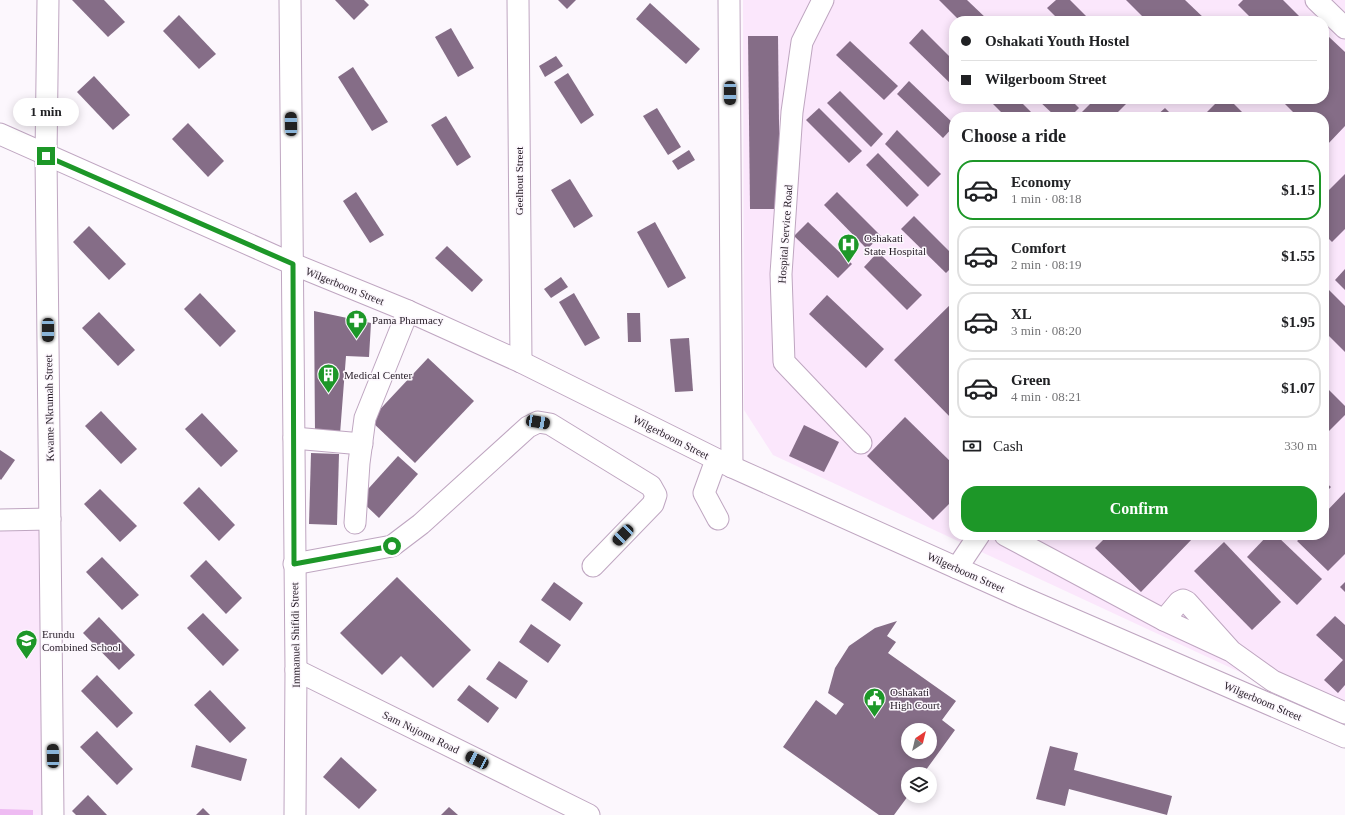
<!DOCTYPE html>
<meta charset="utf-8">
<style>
body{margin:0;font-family:"Times New Roman",serif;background:#f2f2f2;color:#202124;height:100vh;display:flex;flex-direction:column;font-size:15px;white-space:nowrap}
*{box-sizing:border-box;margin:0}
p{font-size:13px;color:#757577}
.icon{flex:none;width:22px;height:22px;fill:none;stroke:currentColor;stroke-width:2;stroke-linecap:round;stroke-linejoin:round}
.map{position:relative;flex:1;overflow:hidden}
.drawer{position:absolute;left:949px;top:112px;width:380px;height:428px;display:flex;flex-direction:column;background:#fff;border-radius:16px;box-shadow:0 2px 10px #0003}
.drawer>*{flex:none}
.banner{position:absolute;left:949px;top:16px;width:380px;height:88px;border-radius:16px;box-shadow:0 2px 10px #0003;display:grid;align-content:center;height:88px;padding:0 12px;background:#fff}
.needle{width:26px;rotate:35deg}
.controls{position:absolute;left:901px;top:723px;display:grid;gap:8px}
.controls a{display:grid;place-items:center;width:36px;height:36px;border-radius:50%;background:#fff;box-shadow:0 2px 10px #0003;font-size:20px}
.end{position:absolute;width:18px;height:18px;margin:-9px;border:5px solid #1d9728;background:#fff;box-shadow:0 0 0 2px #fff}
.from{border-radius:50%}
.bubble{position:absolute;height:28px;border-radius:14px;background:#fff;box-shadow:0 2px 10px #0003;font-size:13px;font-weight:700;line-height:28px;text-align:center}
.car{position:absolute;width:12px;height:24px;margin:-12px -6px;border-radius:5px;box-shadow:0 0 3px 1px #0007;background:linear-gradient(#222 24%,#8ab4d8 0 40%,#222 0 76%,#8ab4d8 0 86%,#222 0)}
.banner b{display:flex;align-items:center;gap:14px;height:38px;font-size:15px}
.banner b+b{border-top:1px solid #e0e0e0}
.banner i{width:10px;height:10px;background:#202124}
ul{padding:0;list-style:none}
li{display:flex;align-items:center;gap:12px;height:60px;margin:0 8px 6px;padding:0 4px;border:2px solid #e0e0e0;border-radius:16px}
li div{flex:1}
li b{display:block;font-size:15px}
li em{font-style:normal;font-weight:700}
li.active{border-color:#1d9728}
li>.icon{width:36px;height:36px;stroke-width:1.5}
h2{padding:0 12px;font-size:18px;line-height:48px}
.pay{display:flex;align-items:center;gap:10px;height:44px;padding:0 12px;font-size:15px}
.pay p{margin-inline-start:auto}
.primary-button{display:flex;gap:8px;margin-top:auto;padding:8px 12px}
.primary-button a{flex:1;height:46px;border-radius:16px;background:#1d9728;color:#fff;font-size:16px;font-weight:700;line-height:46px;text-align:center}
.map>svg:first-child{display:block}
</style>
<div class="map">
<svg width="1345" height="815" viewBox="0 0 1345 815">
<rect width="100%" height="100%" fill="#fcf7fd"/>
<!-- built -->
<g fill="#fbe7fc" fill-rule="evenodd">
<path d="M743 0H1345V721L773 455 744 410ZM954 21H1324V99H954ZM954 117H1324V535H954Z"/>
<polygon points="50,519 53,815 0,815 0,520"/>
</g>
<!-- green -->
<polygon fill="#eebbf2" points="0,809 33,810 33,815 0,815"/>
<!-- building -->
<g fill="#856d87" fill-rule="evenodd">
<polygon points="72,0 104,0 125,22 108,37"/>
<polygon points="335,0 364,0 369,5 354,20"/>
<polygon points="558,0 576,0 567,9"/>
<polygon points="939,0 967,0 988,20 960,21"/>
<polygon points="1056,0 1070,0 1091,21 1060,21 1047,8"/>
<polygon points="1126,0 1185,0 1206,20 1147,21"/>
<polygon points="1243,0 1283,0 1304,21 1254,21 1238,5"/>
<polygon points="650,3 700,49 686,64 636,19"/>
<polygon points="179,15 216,54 199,69 163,31"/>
<polygon points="1048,16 1053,21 1042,21"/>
<polygon points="451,28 474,68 458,77 435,37"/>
<polygon points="922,29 954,61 954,87 909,43"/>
<polygon points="748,36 778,36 780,209 750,209"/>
<polygon points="1328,36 1345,52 1345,126 1327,145 1324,142 1324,117 1298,117 1280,99 1324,99 1324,40"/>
<polygon points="850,41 898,86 884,100 836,55"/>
<polygon points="556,56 563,66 545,77 539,66"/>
<polygon points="353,67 388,122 372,131 338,77"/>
<polygon points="568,73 594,115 581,124 554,82"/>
<polygon points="94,76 130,115 113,130 77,92"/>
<polygon points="909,81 954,124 954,126 943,138 897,94"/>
<polygon points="840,91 883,134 871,147 827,103"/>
<polygon points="994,99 1018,99 1036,117 1006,117 991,102"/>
<polygon points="1037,99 1070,99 1079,108 1070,117 1056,117"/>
<polygon points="1095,99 1128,99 1130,100 1113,117 1077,117"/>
<polygon points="1220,99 1229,99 1247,117 1202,117"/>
<polygon points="657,108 681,147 668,155 643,116"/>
<polygon points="819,108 862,151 849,163 806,120"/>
<polygon points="1165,108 1174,117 1155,117"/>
<polygon points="446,116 471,157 457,166 431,125"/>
<polygon points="188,123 224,161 208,177 172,139"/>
<polygon points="897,130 941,174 928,187 885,144"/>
<polygon points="689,150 695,160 678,170 672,161"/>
<polygon points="878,153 919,195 907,207 866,165"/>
<polygon points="1345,174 1345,229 1332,242 1324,234 1324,195"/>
<polygon points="570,179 593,216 574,228 551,190"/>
<polygon points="356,192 384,235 370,243 343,201"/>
<polygon points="837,192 881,236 867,249 824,205"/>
<polygon points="914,216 954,256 954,265 946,273 901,229"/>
<polygon points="655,222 686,278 668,288 637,232"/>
<polygon points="808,222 852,264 838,278 794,236"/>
<polygon points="89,226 126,264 109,280 73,242"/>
<polygon points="447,246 483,280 472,292 435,258"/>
<polygon points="878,252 922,295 907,310 864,267"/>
<polygon points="1345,269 1345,290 1335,280"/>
<polygon points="561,277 568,287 551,298 544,289"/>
<polygon points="1324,285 1345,306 1345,352 1324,331"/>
<polygon points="200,293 236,331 220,347 184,309"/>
<polygon points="574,293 600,338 585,346 559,302"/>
<polygon points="827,295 884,349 866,368 809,314"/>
<polygon points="954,301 954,347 951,351 954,354 954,421 894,360"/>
<polygon points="314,311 371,323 369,357 346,356 340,434 315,433"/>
<polygon points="99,312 135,350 118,366 82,328"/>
<polygon points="627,313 640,313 641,342 628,342"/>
<polygon points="689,338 693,391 675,392 670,339"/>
<polygon points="428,358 474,401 415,463 370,420"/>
<polygon points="1324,385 1345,406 1345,415 1327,433 1324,431"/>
<polygon points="101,411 137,449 121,464 85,426"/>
<polygon points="202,413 238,451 221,467 185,429"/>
<polygon points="905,417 954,465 954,499 933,520 867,456"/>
<polygon points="804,425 839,442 824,472 789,456"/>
<polygon points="0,450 15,460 1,480 0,479"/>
<polygon points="311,453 339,454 337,525 309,524"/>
<polygon points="398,456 418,474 379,518 359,499"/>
<polygon points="1324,481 1331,487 1324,494"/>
<polygon points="199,487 235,525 219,541 183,503"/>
<polygon points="100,489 137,526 120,542 84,504"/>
<polygon points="1345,492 1345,554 1328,571 1297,541 1304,535 1324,535 1324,514"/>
<polygon points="1108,535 1147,535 1149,537 1151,535 1190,535 1193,538 1141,592 1095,548"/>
<polygon points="1268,535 1276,535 1322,579 1297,605 1247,557"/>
<polygon points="1224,542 1281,602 1252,630 1194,571"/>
<polygon points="102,557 139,595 122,610 86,572"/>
<polygon points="206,560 242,598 226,614 190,576"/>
<polygon points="397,577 471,650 433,688 401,656 382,675 340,633"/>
<polygon points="554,582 583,603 570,621 541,600"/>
<polygon points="1345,582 1345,592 1340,587"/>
<polygon points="203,613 239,650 223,666 187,628"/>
<polygon points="1335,616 1345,625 1345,685 1338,693 1324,680 1343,660 1316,635"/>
<polygon points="99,617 135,655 119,670 83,633"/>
<path d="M897 621 887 636 896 642 888 653 956 701 942 720 955 730 923 774H908V796L894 815H879L783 747 816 700 836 715 844 704 828 693 835 668 849 646 875 628ZM908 730H930V752H908Z"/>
<polygon points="531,624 561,645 548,663 519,642"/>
<polygon points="499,661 528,681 516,699 486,679"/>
<polygon points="97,675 133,713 117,728 81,691"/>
<polygon points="469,685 499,708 488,723 457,700"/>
<polygon points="210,690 246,728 230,743 194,705"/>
<polygon points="97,731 133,769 117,785 80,747"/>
<polygon points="196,745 247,759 241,781 191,767"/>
<polygon points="1050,746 1078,753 1074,770 1172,796 1167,815 1069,789 1065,806 1036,799"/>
<polygon points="341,757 377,790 359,809 323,777"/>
<polygon points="88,795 107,815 76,815 72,811"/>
<polygon points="449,807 458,815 441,815"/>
<polygon points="203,808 210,815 196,815"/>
</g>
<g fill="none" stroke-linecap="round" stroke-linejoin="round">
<defs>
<g id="minor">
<polyline points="48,0 46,156 53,815"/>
<polyline points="290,0 296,670 295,815"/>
<polyline points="518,0 521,362"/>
<polyline points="729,0 732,467"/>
<polyline points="823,0 802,42 792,112 781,274 784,362 861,443"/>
<polyline points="1316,0 1345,28"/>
<polyline points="0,134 293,264 408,311 521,362 732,467 1024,598 1345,737"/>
<polyline points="294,438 362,444"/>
<polyline points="716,460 704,493 718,519"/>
<polyline points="0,520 50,519"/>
<polyline points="355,523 359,463 365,418 408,311"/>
<polyline points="1005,535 1164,620"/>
<polyline points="294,564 392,546 421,524 528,427 538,422 550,424 651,486 656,495 653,504 593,566"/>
<polyline points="957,568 979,535"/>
<polyline points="1231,651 1187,602 1183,600 1179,602 1164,620 1231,651 1273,681 1345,713"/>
<polyline points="296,670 589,815"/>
</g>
</defs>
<!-- minor casing -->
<use href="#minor" stroke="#bfa6c1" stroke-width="23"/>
<!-- minor -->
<use href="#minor" stroke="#fff" stroke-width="21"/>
</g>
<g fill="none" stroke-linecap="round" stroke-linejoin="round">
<!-- route -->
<polyline stroke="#1d9728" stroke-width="5" points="46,156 293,264 294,564 392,546"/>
</g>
<!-- icons -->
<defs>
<symbol id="hospital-pin" viewBox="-11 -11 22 30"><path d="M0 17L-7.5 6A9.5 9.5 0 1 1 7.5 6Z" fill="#1d9728" stroke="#fcf7fd"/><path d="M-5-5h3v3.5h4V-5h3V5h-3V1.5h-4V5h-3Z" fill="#fff"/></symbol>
<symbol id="pharmacy-pin" viewBox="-11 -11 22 30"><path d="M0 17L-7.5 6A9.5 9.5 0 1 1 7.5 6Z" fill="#1d9728" stroke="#fcf7fd"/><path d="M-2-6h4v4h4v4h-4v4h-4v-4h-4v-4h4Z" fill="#fff"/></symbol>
<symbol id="building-pin" viewBox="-11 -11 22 30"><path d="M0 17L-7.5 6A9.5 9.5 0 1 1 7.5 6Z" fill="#1d9728" stroke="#fcf7fd"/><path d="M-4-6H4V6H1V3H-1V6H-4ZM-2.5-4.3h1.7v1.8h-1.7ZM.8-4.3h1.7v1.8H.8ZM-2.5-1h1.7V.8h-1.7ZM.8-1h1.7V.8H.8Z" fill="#fff"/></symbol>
<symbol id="school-pin" viewBox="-11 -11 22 30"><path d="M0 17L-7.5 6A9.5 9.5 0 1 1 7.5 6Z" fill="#1d9728" stroke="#fcf7fd"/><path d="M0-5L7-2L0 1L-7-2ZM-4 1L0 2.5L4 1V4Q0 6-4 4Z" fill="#fff"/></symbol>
<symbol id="civic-pin" viewBox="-11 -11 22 30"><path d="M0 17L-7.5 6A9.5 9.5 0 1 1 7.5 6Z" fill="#1d9728" stroke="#fcf7fd"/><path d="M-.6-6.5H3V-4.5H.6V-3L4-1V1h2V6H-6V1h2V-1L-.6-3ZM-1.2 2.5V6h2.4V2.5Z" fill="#fff"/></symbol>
</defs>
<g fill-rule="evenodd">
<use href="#hospital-pin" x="836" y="232" width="25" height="34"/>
<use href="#pharmacy-pin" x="344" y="308" width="25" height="34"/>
<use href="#building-pin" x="316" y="362" width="25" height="34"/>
<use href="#school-pin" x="14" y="628" width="25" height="34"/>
<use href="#civic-pin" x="862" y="686" width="25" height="34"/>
</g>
<g text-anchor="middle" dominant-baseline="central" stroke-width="3" stroke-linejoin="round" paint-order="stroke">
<!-- street labels -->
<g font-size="11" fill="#251c26" stroke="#fcf7fd">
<text transform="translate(519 181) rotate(-90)">Geelhout Street</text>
<text transform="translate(785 234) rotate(-86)">Hospital Service Road</text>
<text transform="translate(345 286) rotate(22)">Wilgerboom Street</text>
<text transform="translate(49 408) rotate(-91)">Kwame Nkrumah Street</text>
<text transform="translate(671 437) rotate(27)">Wilgerboom Street</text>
<text transform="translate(966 572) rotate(24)">Wilgerboom Street</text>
<text transform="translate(295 635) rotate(-91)">Immanuel Shifidi Street</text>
<text transform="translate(1263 701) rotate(23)">Wilgerboom Street</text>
<text transform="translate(421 732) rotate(26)">Sam Nujoma Road</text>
</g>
<!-- poi labels -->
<g font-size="11" fill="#251c26" stroke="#fcf7fd" text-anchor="start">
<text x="864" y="238">Oshakati<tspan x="864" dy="13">State Hospital</tspan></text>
<text x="372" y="320">Pama Pharmacy</text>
<text x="344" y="375">Medical Center</text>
<text x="42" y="634">Erundu<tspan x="42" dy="13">Combined School</tspan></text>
<text x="890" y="692">Oshakati<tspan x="890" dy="13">High Court</tspan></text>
</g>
</g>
</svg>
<div class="controls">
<a><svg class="needle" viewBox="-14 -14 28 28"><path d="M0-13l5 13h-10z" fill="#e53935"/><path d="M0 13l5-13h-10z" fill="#757577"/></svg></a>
<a><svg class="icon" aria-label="layers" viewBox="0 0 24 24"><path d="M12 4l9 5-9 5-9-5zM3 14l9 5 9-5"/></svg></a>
</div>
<i class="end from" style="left:392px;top:546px"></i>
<i class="end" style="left:46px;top:156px"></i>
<div class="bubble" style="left:13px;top:98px;width:66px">1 min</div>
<i class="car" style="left:730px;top:93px;rotate:180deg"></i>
<i class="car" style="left:291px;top:124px;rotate:359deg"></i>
<i class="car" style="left:48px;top:330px;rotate:180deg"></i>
<i class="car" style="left:538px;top:422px;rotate:100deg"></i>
<i class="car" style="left:623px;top:535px;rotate:224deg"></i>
<i class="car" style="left:53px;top:756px;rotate:359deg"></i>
<i class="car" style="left:477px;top:760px;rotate:296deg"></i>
<div class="banner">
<b><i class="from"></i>Oshakati Youth Hostel</b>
<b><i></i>Wilgerboom Street</b>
</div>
<section class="drawer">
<h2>Choose a ride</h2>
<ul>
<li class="active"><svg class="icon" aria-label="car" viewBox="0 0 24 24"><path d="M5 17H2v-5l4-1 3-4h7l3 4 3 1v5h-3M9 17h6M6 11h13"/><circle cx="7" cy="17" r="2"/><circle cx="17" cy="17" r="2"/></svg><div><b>Economy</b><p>1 min · 08:18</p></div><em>$1.15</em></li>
<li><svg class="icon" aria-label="car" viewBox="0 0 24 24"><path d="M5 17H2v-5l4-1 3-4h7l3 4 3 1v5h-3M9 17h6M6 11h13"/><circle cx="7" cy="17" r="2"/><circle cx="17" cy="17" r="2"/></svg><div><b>Comfort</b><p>2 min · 08:19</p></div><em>$1.55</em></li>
<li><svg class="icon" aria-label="car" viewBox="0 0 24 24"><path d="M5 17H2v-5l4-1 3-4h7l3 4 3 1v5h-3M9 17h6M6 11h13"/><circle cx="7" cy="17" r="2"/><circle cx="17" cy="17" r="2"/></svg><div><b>XL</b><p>3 min · 08:20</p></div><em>$1.95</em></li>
<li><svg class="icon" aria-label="car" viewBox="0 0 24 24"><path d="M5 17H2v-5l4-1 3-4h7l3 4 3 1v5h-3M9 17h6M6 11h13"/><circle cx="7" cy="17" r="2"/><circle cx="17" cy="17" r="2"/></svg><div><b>Green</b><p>4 min · 08:21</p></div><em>$1.07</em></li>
</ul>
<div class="pay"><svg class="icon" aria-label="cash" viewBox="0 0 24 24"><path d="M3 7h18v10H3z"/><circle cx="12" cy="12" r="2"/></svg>Cash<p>330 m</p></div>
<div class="primary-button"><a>Confirm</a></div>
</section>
</div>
